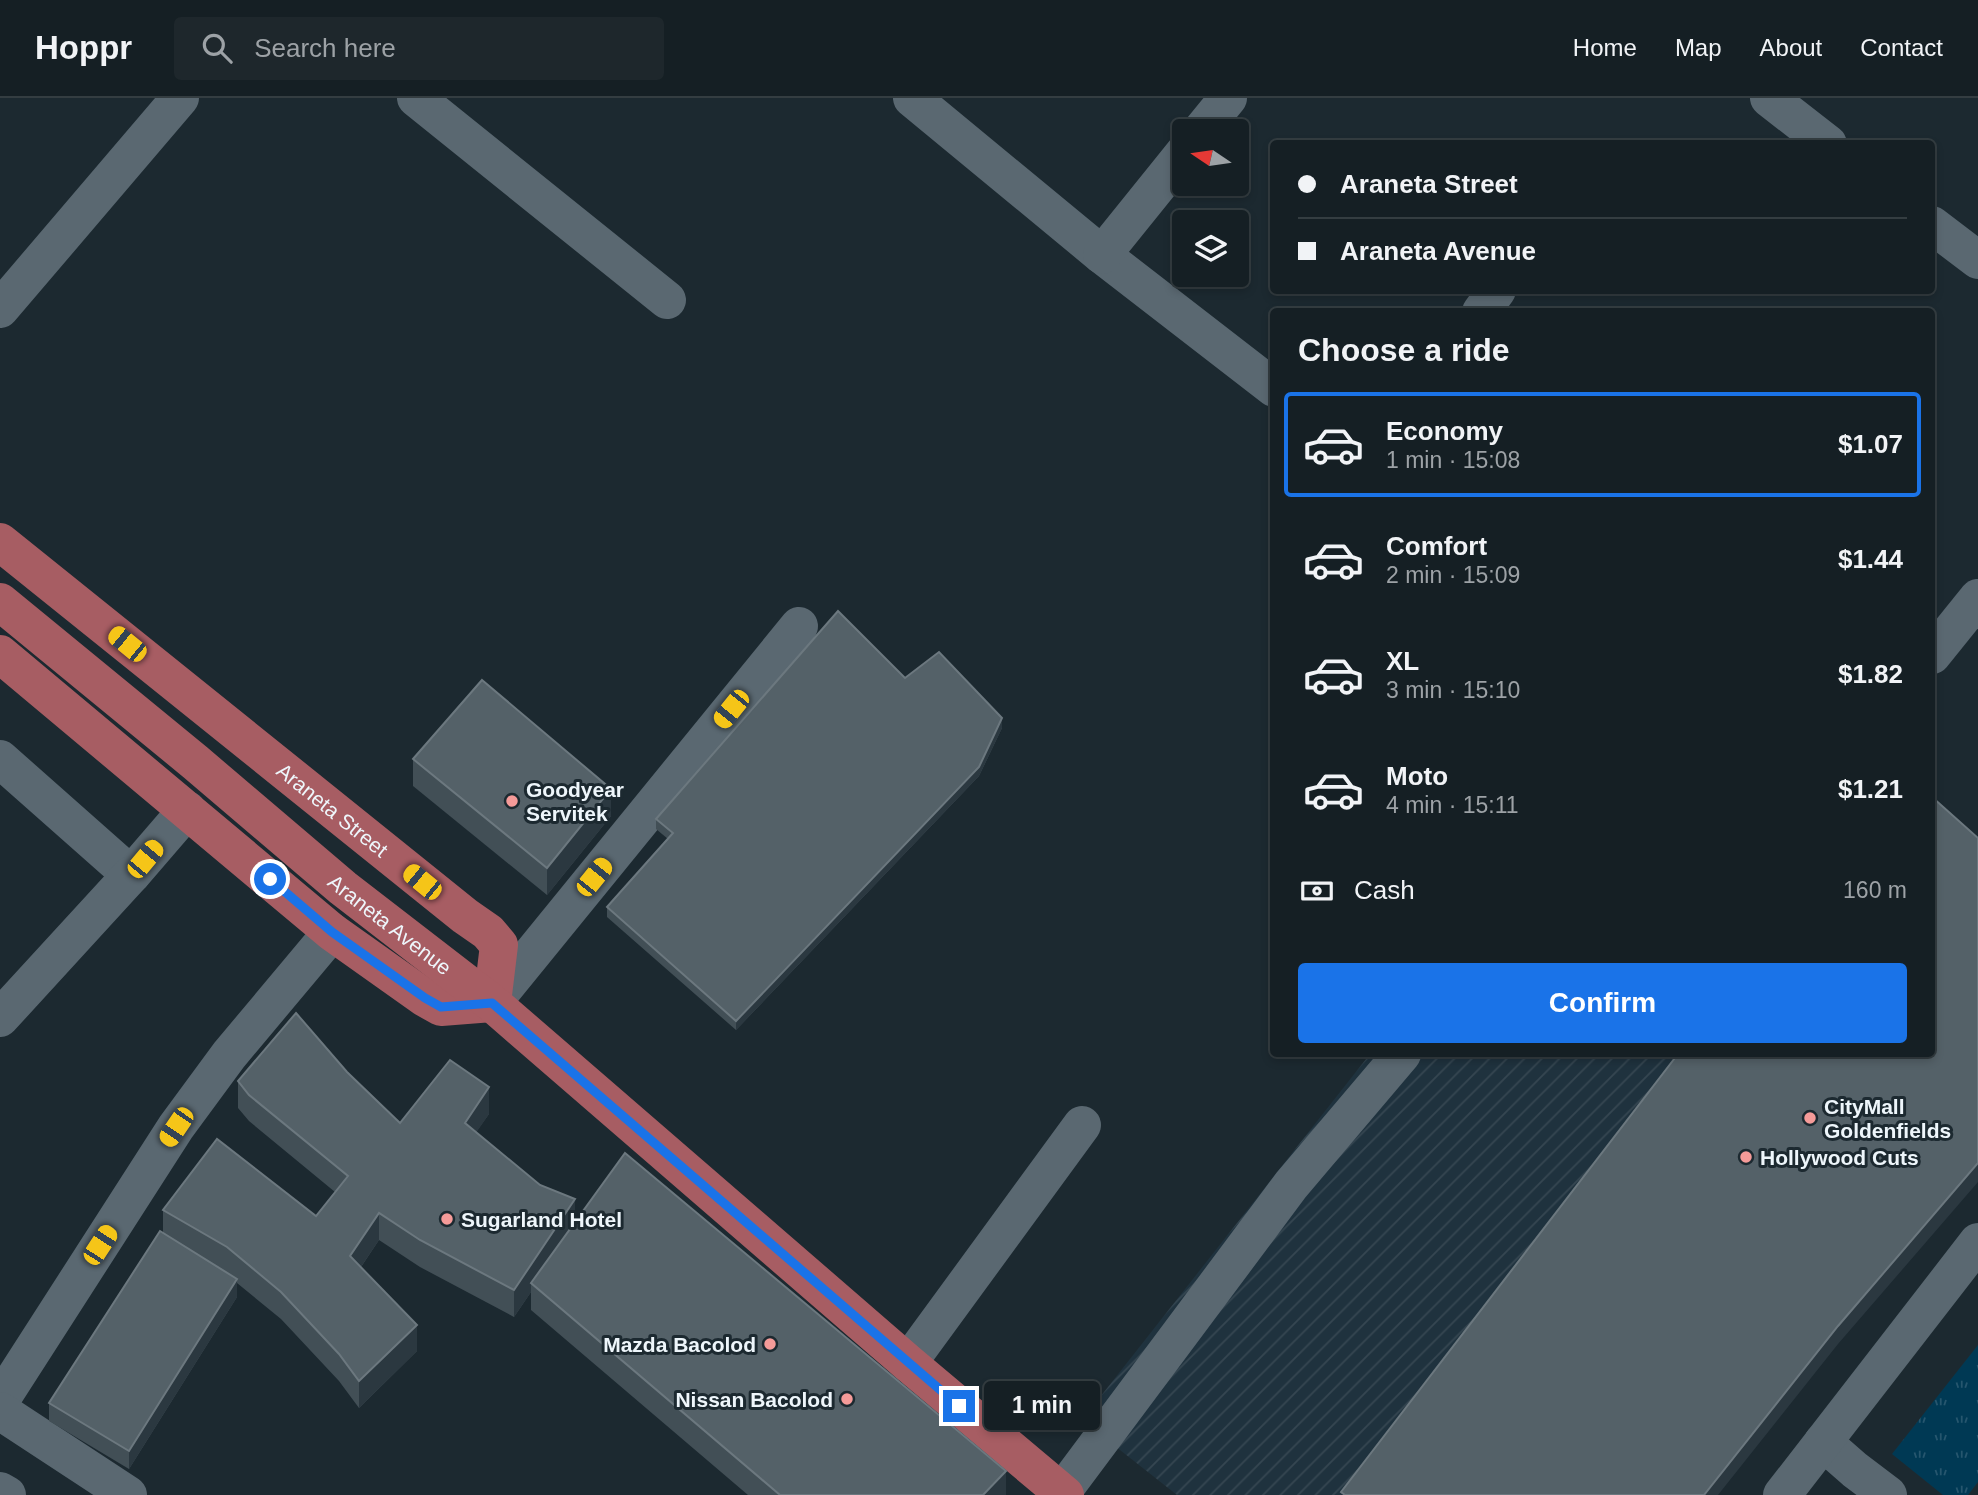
<!DOCTYPE html>
<meta charset="utf-8">
<style>
body{margin:0;font-family:Helvetica,sans-serif;background:#1e272c;color:#f1f3f6;height:100vh;display:flex;flex-direction:column;font-size:26px;white-space:nowrap}
*{box-sizing:border-box;margin:0}
p{font-size:23px;color:#9da2a6}
.icon{flex:none;width:38px;height:38px;fill:none;stroke:currentColor;stroke-width:2;stroke-linecap:round;stroke-linejoin:round}
.map{position:relative;flex:1;overflow:hidden}
.side{position:absolute;left:1270px;top:210px;width:665px;height:749px;display:flex;flex-direction:column;background:#151f24;border-radius:7px;box-shadow:0 4px 10px #0003,0 0 0 2px #343d41}
.side>*{flex:none}
.guide{position:absolute;left:1270px;top:42px;width:665px;height:154px;border-radius:7px;box-shadow:0 4px 10px #0003,0 0 0 2px #343d41;display:grid;align-content:center;height:154px;padding:0 28px;background:#151f24}
.needle{width:46px;rotate:283deg}
.controls{position:absolute;left:1172px;top:21px;display:grid;gap:14px}
.controls a{display:grid;place-items:center;width:77px;height:77px;border-radius:7px;background:#151f24;box-shadow:0 4px 10px #0003,0 0 0 2px #343d41;font-size:35px}
.end{position:absolute;width:32px;height:32px;margin:-16px;border:9px solid #1a73e8;background:#fff;box-shadow:0 0 0 4px #fff}
.from{border-radius:50%}
.bubble{position:absolute;height:49px;border-radius:7px;background:#151f24;box-shadow:0 4px 10px #0003,0 0 0 2px #343d41;font-size:23px;font-weight:700;line-height:49px;text-align:center}
.car{position:absolute;width:21px;height:42px;margin:-21px -10px;border-radius:9px;box-shadow:0 0 5px 2px #0007;background:linear-gradient(#f5c518 24%,#345 0 40%,#f5c518 0 76%,#345 0 86%,#f5c518 0)}
.guide b{display:flex;align-items:center;gap:24px;height:66px;font-size:26px}
.guide b+b{border-top:2px solid #343d41}
.guide i{width:18px;height:18px;background:#f1f3f6}
ul{padding:0;list-style:none}
li{display:flex;align-items:center;gap:21px;height:105px;margin:0 14px 10px;padding:0 14px;border:4px solid transparent;border-radius:7px}
li div{flex:1}
li b{display:block;font-size:26px}
li em{font-style:normal;font-weight:700}
li.current{border-color:#1a73e8}
li>.icon{width:63px;height:63px;stroke-width:1.5}
h2{padding:0 28px;font-size:32px;line-height:84px}
.pay{display:flex;align-items:center;gap:18px;height:77px;padding:0 28px;font-size:26px}
.pay p{margin-inline-start:auto}
.button{display:flex;gap:14px;margin-top:auto;padding:14px 28px}
.button a{flex:1;height:80px;border-radius:7px;background:#1a73e8;color:#fff;font-size:28px;font-weight:700;line-height:80px;text-align:center}
header{display:flex;align-items:center;gap:42px;box-sizing:border-box;height:98px;padding:0 35px;background:#151f24;border-bottom:2px solid #343d41}
header strong{font-size:33px}
nav{display:flex;gap:38px;margin-inline-start:auto;font-size:24px}
.search{width:490px;height:63px;background:#1e272c;display:flex;align-items:center;gap:18px;box-sizing:border-box;padding:0 24px;border-radius:7px;color:#9da2a6;font-size:26px}
.map>svg:first-child{display:block}
</style>
<header>
<strong>Hoppr</strong>
<div class="search"><svg class="icon" aria-label="search" viewBox="0 0 24 24"><circle cx="10" cy="10" r="6"/><path d="M15 15l6 6"/></svg>Search here</div>
<nav><a>Home</a><a>Map</a><a>About</a><a>Contact</a></nav>
</header>
<div class="map">
<svg width="1978" height="1397" viewBox="0 0 1978 1397">
<defs>
<pattern id="industrial-furrows" width="10" height="10" patternUnits="userSpaceOnUse" patternTransform="scale(1.75)"><rect width="10" height="10" fill="#1f323e"/><path d="M-1 1l2-2M0 10L10 0M9 11l2-2" fill="none" stroke="#354651"/></pattern>
<pattern id="park-tufts" width="24" height="20" patternUnits="userSpaceOnUse" patternTransform="scale(1.75)"><rect width="24" height="20" fill="#003954"/><path d="M3 7l-1-3M5 7V3M7 7l1-3M15 17l-1-3M17 17v-4M19 17l1-3" fill="none" stroke="#26566e"/></pattern>
</defs>
<rect width="100%" height="100%" fill="#1c2930"/>
<!-- industrial -->
<polygon fill="url(#industrial-furrows)" points="1370,956 1693,956 1353,1397 1177,1397 1082,1322"/>
<!-- park -->
<polygon fill="url(#park-tufts)" points="1978,1247 1978,1384 1968,1397 1943,1397 1892,1356"/>
<g fill="none" stroke-linecap="round" stroke-linejoin="round">
<!-- minor -->
<g stroke="#5a6871" stroke-width="38">
<polyline points="416,0 667,202"/>
<polyline points="912,0 1102,157 1274,290"/>
<polyline points="1769,0 1828,46"/>
<polyline points="1201,33 1228,0"/>
<polyline points="1932,127 1978,162"/>
<polyline points="1102,157 1185,54"/>
<polyline points="0,211 180,0"/>
<polyline points="1481,214 1497,192"/>
<polyline points="1932,557 1978,500"/>
<polyline points="0,661 131,777 187,712"/>
<polyline points="492,905 799,528"/>
<polyline points="0,920 131,777"/>
<polyline points="908,1265 1082,1027"/>
<polyline points="0,1303 176,1029 229,957 332,834"/>
<polyline points="0,1313 128,1397"/>
<polyline points="1823,1344 1855,1372 1888,1397"/>
<polyline points="0,1393 7,1397"/>
<polyline points="1062,1394 1291,1087 1402,956"/>
<polyline points="1782,1397 1978,1144"/>
</g>
<!-- major -->
<g stroke="#a75d63" stroke-width="38">
<path id="s1" d="M0 444 465 818 488 834 499 847 492 905 441 909 425 900 332 834 0 556"/>
<path id="s2" d="M0 504 195 664 343 790 492 905 908 1265 1065 1397"/>
</g>
</g>
<!-- wall -->
<g fill="#424f56">
<polygon points="905,580 1002,630 979,678 736,932 607,819 607,809 668,741 656,731 656,721"/>
<polygon points="413,661 611,718 547,797 413,688"/>
<polygon points="347,974 400,1025 489,1016 476,1034 575,1124 1006,1397 748,1397 531,1212 531,1194 514,1219 420,1169 379,1142 361,1169 417,1253 359,1310 339,1283 281,1221 237,1185 237,1199 129,1371 49,1323 49,1305 163,1135 163,1112 316,1118 335,1094 249,1023 238,1010 238,983"/>
</g>
<!-- shaded-wall -->
<g fill="#2b3840">
<polygon points="1002,620 1002,630 979,678 736,932 736,923"/>
<polygon points="611,691 611,718 547,797 547,770"/>
<polygon points="489,989 489,1016 465,1051 465,1025"/>
<polygon points="1978,1065 1978,1084 1838,1246 1718,1397 1704,1397 1838,1228"/>
<polygon points="575,1101 575,1128 531,1185 531,1194 514,1219 514,1192"/>
<polygon points="379,1115 379,1142 350,1185 350,1158"/>
<polygon points="237,1181 237,1199 129,1371 129,1353"/>
<polygon points="417,1227 417,1253 359,1310 359,1283"/>
<polygon points="1006,1373 1006,1397 983,1397"/>
</g>
<!-- building -->
<g fill="#546168" stroke="#6c787f" stroke-width="2">
<polygon points="838,513 905,580 939,554 1002,620 979,669 736,923 607,809 673,735 656,721"/>
<polygon points="482,582 611,691 547,770 413,661"/>
<polygon points="1932,699 1978,740 1978,1065 1838,1228 1704,1397 1345,1397 1341,1394 1678,956 1932,956"/>
<polygon points="296,915 347,974 400,1025 450,962 489,989 465,1025 540,1087 575,1101 514,1192 420,1142 379,1115 350,1158 417,1227 359,1283 339,1256 281,1194 227,1149 163,1112 217,1041 316,1118 348,1078 249,997 238,983"/>
<polygon points="625,1055 1006,1373 983,1397 780,1397 531,1185"/>
<polygon points="160,1133 237,1181 129,1353 49,1305"/>
</g>
<g fill="none" stroke-linecap="round" stroke-linejoin="round">
<!-- route -->
<polyline stroke="#1a73e8" stroke-width="9" points="270,781 332,834 425,900 441,909 492,905 959,1308"/>
</g>
<!-- markers -->
<g fill="#f59b99" stroke="#1c2930" stroke-width="2.5">
<circle cx="512" cy="703" r="7"/>
<circle cx="1810" cy="1020" r="7"/>
<circle cx="1746" cy="1059" r="7"/>
<circle cx="447" cy="1121" r="7"/>
<circle cx="770" cy="1246" r="7"/>
<circle cx="847" cy="1301" r="7"/>
</g>
<g text-anchor="middle" dominant-baseline="central" stroke-width="6" stroke-linejoin="round" paint-order="stroke">
<!-- poi labels -->
<g font-size="21" font-weight="bold" fill="#eef6fb" stroke="#1c2930" text-anchor="start">
<text x="526" y="691">Goodyear<tspan x="526" dy="24">Servitek</tspan></text>
<text x="1824" y="1008">CityMall<tspan x="1824" dy="24">Goldenfields</tspan></text>
<text x="1760" y="1059">Hollywood Cuts</text>
<text x="461" y="1121">Sugarland Hotel</text>
<text x="756" y="1246" text-anchor="end">Mazda Bacolod</text>
<text x="833" y="1301" text-anchor="end">Nissan Bacolod</text>
</g>
<!-- street labels -->
<g font-size="21" fill="#eef6fb" stroke="#1c2930">
<text stroke="none"><textPath href="#s1" startOffset="427">Araneta Street</textPath></text>
<text stroke="none"><textPath href="#s2" startOffset="506">Araneta Avenue</textPath></text>
</g>
</g>
</svg>
<div class="controls">
<a><svg class="needle" viewBox="-14 -14 28 28"><path d="M0-13l5 13h-10z" fill="#e53935"/><path d="M0 13l5-13h-10z" fill="#9da2a6"/></svg></a>
<a><svg class="icon" aria-label="layers" viewBox="0 0 24 24"><path d="M12 4l9 5-9 5-9-5zM3 14l9 5 9-5"/></svg></a>
</div>
<i class="end from" style="left:270px;top:781px"></i>
<i class="end" style="left:959px;top:1308px"></i>
<div class="bubble" style="left:984px;top:1283px;width:116px">1 min</div>
<i class="car" style="left:127px;top:546px;rotate:309deg"></i>
<i class="car" style="left:731px;top:611px;rotate:219deg"></i>
<i class="car" style="left:145px;top:761px;rotate:40deg"></i>
<i class="car" style="left:594px;top:779px;rotate:39deg"></i>
<i class="car" style="left:422px;top:784px;rotate:309deg"></i>
<i class="car" style="left:176px;top:1029px;rotate:214deg"></i>
<i class="car" style="left:100px;top:1147px;rotate:33deg"></i>
<div class="guide">
<b><i class="from"></i>Araneta Street</b>
<b><i></i>Araneta Avenue</b>
</div>
<section class="side">
<h2>Choose a ride</h2>
<ul>
<li class="current"><svg class="icon" aria-label="car" viewBox="0 0 24 24"><path d="M5 17H2v-5l4-1 3-4h7l3 4 3 1v5h-3M9 17h6M6 11h13"/><circle cx="7" cy="17" r="2"/><circle cx="17" cy="17" r="2"/></svg><div><b>Economy</b><p>1 min · 15:08</p></div><em>$1.07</em></li>
<li><svg class="icon" aria-label="car" viewBox="0 0 24 24"><path d="M5 17H2v-5l4-1 3-4h7l3 4 3 1v5h-3M9 17h6M6 11h13"/><circle cx="7" cy="17" r="2"/><circle cx="17" cy="17" r="2"/></svg><div><b>Comfort</b><p>2 min · 15:09</p></div><em>$1.44</em></li>
<li><svg class="icon" aria-label="car" viewBox="0 0 24 24"><path d="M5 17H2v-5l4-1 3-4h7l3 4 3 1v5h-3M9 17h6M6 11h13"/><circle cx="7" cy="17" r="2"/><circle cx="17" cy="17" r="2"/></svg><div><b>XL</b><p>3 min · 15:10</p></div><em>$1.82</em></li>
<li><svg class="icon" aria-label="car" viewBox="0 0 24 24"><path d="M5 17H2v-5l4-1 3-4h7l3 4 3 1v5h-3M9 17h6M6 11h13"/><circle cx="7" cy="17" r="2"/><circle cx="17" cy="17" r="2"/></svg><div><b>Moto</b><p>4 min · 15:11</p></div><em>$1.21</em></li>
</ul>
<div class="pay"><svg class="icon" aria-label="cash" viewBox="0 0 24 24"><path d="M3 7h18v10H3z"/><circle cx="12" cy="12" r="2"/></svg>Cash<p>160 m</p></div>
<div class="button"><a>Confirm</a></div>
</section>
</div>
